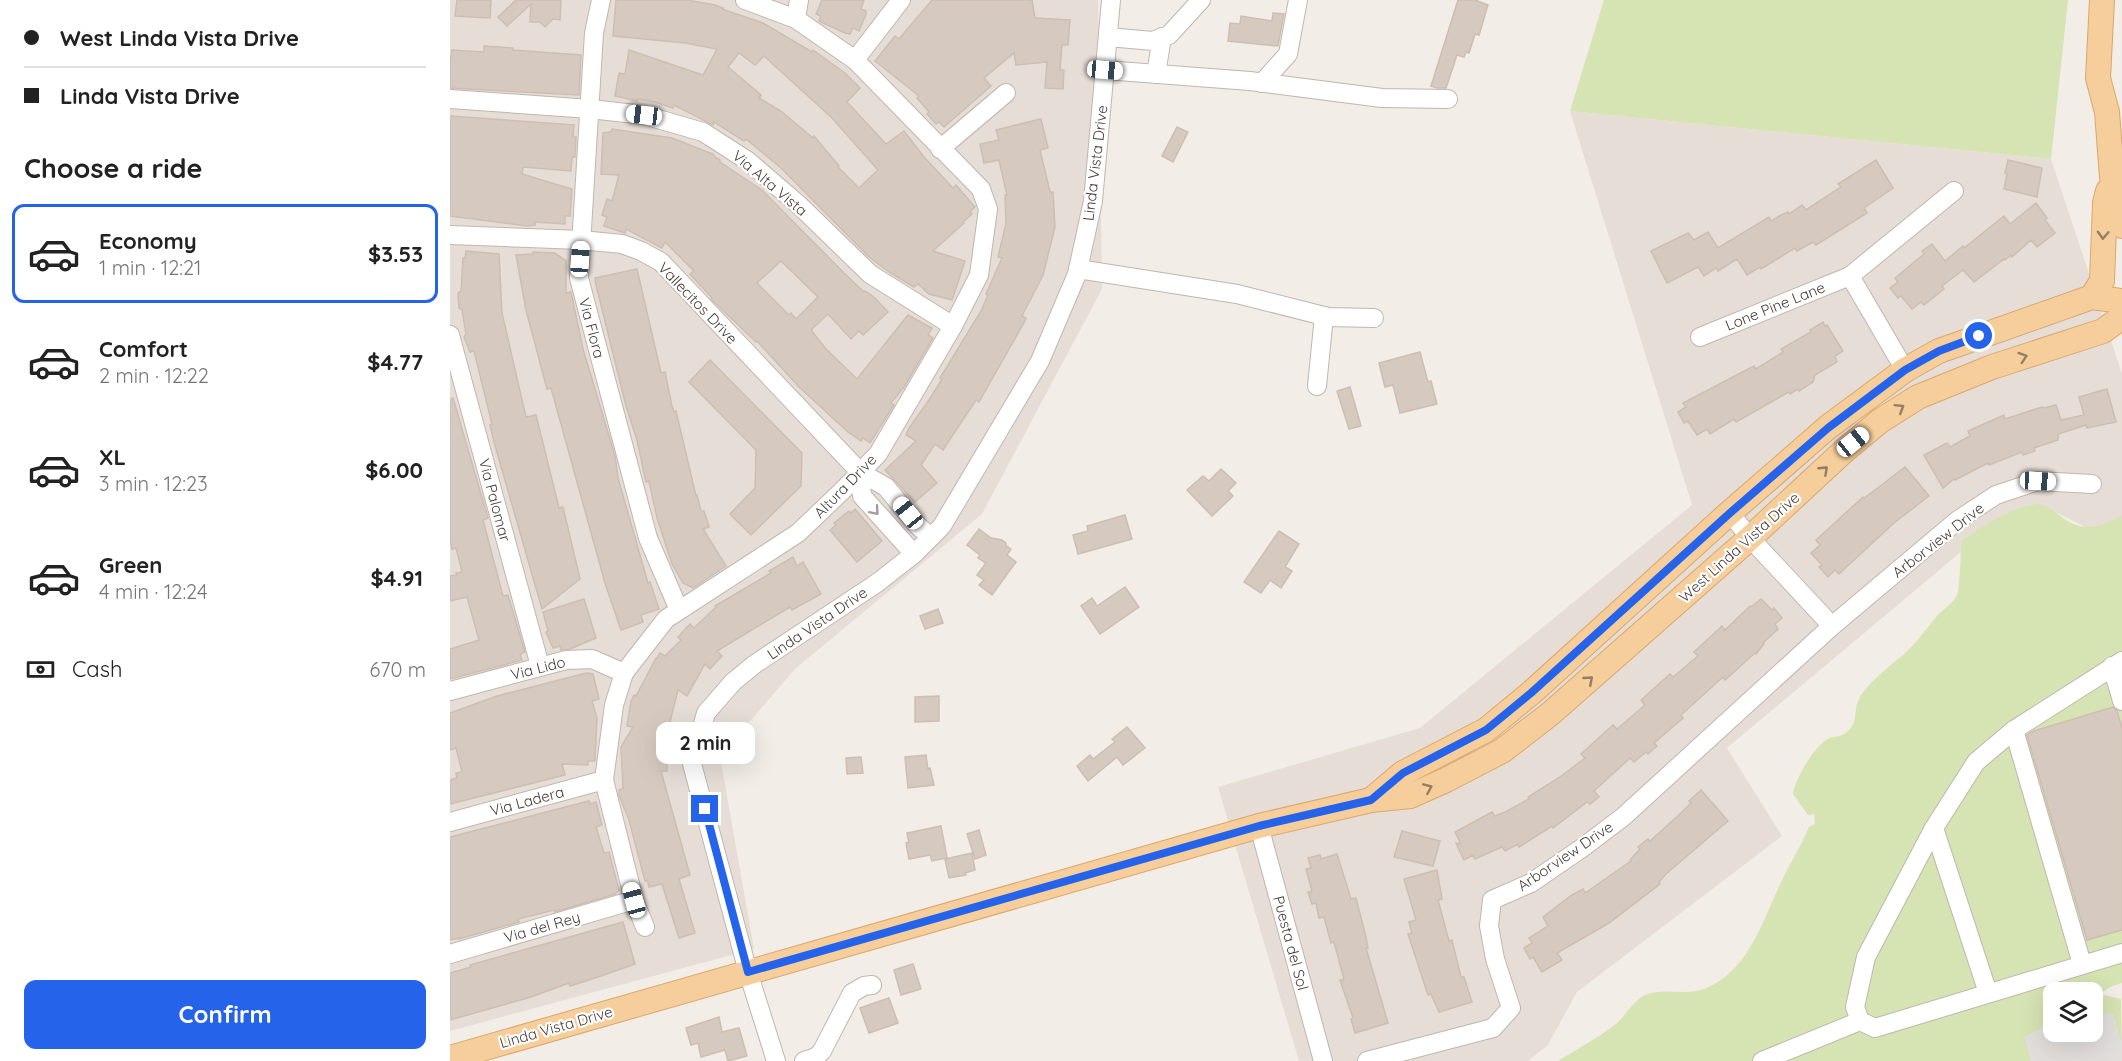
<!DOCTYPE html>
<meta charset="utf-8">
<style>
body{margin:0;font-family:Quicksand,sans-serif;background:#f6f6f6;color:#222;height:100vh;display:flex;flex-direction:column;font-size:22px;white-space:nowrap}
*{box-sizing:border-box;margin:0}
p{font-size:20px;color:#767676}
.icon{flex:none;width:33px;height:33px;fill:none;stroke:currentColor;stroke-width:2;stroke-linecap:round;stroke-linejoin:round}
.map{position:relative;flex:1;overflow:hidden}
.panel{display:flex;flex-direction:column;background:#fff;width:450px}
.panel>*{flex:none}
.hud{display:grid;align-content:center;height:132px;padding:0 24px;background:#fff}
.fabs{position:absolute;left:1593px;top:982px;display:grid;gap:12px}
.fabs a{display:grid;place-items:center;width:60px;height:60px;border-radius:12px;background:#fff;box-shadow:0 6px 24px #0002;font-size:30px}
.end{position:absolute;width:27px;height:27px;margin:-14px;border:8px solid #2563eb;background:#fff;box-shadow:0 0 0 3px #fff}
.from{border-radius:50%}
.bubble{position:absolute;height:42px;border-radius:12px;background:#fff;box-shadow:0 6px 24px #0002;font-size:20px;font-weight:800;line-height:42px;text-align:center}
.car{position:absolute;width:18px;height:36px;margin:-18px -9px;border-radius:8px;box-shadow:0 0 4px 2px #0007;background:linear-gradient(#fff 24%,#345 0 40%,#fff 0 76%,#345 0 86%,#fff 0)}
.hud b{display:flex;align-items:center;gap:21px;height:57px;font-size:22px}
.hud b+b{border-top:2px solid #e0e0e0}
.hud i{width:15px;height:15px;background:#222}
ul{padding:0;list-style:none}
li{display:flex;align-items:center;gap:18px;height:99px;margin:0 12px 9px;padding:0 12px;border:3px solid transparent;border-radius:12px}
li div{flex:1}
li b{display:block;font-size:22px}
li em{font-style:normal;font-weight:800}
li.selected{border-color:#2563eb}
li>.icon{width:54px;height:54px;stroke-width:1.5}
h2{padding:0 24px;font-size:27px;line-height:72px}
.pay{display:flex;align-items:center;gap:15px;height:66px;padding:0 24px;font-size:22px}
.pay p{margin-inline-start:auto}
.primary-button{display:flex;gap:12px;margin-top:auto;padding:12px 24px}
.primary-button a{flex:1;height:69px;border-radius:12px;background:#2563eb;color:#fff;font-size:24px;font-weight:800;line-height:69px;text-align:center}
main{display:flex;flex:1;min-height:0}
.map>svg:first-child{display:block}
</style>
<main>
<section class="panel">
<div class="hud">
<b><i class="from"></i>West Linda Vista Drive</b>
<b><i></i>Linda Vista Drive</b>
</div>
<h2>Choose a ride</h2>
<ul>
<li class="selected"><svg class="icon" aria-label="car" viewBox="0 0 24 24"><path d="M5 17H2v-5l4-1 3-4h7l3 4 3 1v5h-3M9 17h6M6 11h13"/><circle cx="7" cy="17" r="2"/><circle cx="17" cy="17" r="2"/></svg><div><b>Economy</b><p>1 min · 12:21</p></div><em>$3.53</em></li>
<li><svg class="icon" aria-label="car" viewBox="0 0 24 24"><path d="M5 17H2v-5l4-1 3-4h7l3 4 3 1v5h-3M9 17h6M6 11h13"/><circle cx="7" cy="17" r="2"/><circle cx="17" cy="17" r="2"/></svg><div><b>Comfort</b><p>2 min · 12:22</p></div><em>$4.77</em></li>
<li><svg class="icon" aria-label="car" viewBox="0 0 24 24"><path d="M5 17H2v-5l4-1 3-4h7l3 4 3 1v5h-3M9 17h6M6 11h13"/><circle cx="7" cy="17" r="2"/><circle cx="17" cy="17" r="2"/></svg><div><b>XL</b><p>3 min · 12:23</p></div><em>$6.00</em></li>
<li><svg class="icon" aria-label="car" viewBox="0 0 24 24"><path d="M5 17H2v-5l4-1 3-4h7l3 4 3 1v5h-3M9 17h6M6 11h13"/><circle cx="7" cy="17" r="2"/><circle cx="17" cy="17" r="2"/></svg><div><b>Green</b><p>4 min · 12:24</p></div><em>$4.91</em></li>
</ul>
<div class="pay"><svg class="icon" aria-label="cash" viewBox="0 0 24 24"><path d="M3 7h18v10H3z"/><circle cx="12" cy="12" r="2"/></svg>Cash<p>670 m</p></div>
<div class="primary-button"><a>Confirm</a></div>
</section>
<div class="map">
<svg width="1672" height="1061" viewBox="0 0 1672 1061">
<rect width="100%" height="100%" fill="#f2ede7"/>
<!-- residential -->
<g fill="#e6ded6">
<polygon points="0,0 648,0 652,289 532,514 345,669 270,756 304,949 0,1031"/>
<polygon points="1120,111 1601,159 1672,374 1672,521 1653,536 1594,506 1524,541 1277,748 1332,836 1127,992 1098,1045 1078,1061 849,1061 768,787 970,728 1242,505"/>
</g>
<!-- green -->
<g fill="#d6e3b3" fill-rule="evenodd">
<polygon points="1154,0 1618,0 1601,159 1120,111"/>
<path d="M1588 504C1600 506 1604 511 1613 518 1632 533 1654 527 1672 515V983L1660 987 1650 994 1671 999 1672 1061H1108C1127 1049 1148 1038 1166 1024 1176 1015 1183 1001 1195 995 1213 987 1235 996 1254 989 1300 972 1314 916 1334 876 1342 860 1352 844 1359 827L1365 824 1364 814 1358 815 1343 794C1345 779 1363 749 1376 740 1382 736 1390 738 1397 732 1409 722 1403 711 1409 699 1413 688 1441 664 1451 657 1465 645 1475 630 1487 616 1494 608 1505 603 1508 592 1510 581 1511 552 1511 541 1534 526 1560 507 1588 504ZM1604 993H1642V1032H1604Z"/>
</g>
<!-- parking -->
<polygon fill="#e1dedc" points="1663,1013 1672,1045 1672,1061 1581,1061 1574,1037 1603,1022 1604,1032 1642,1032 1643,1015"/>
<!-- building -->
<g fill="#d6cac0" stroke="#cdbeb1" stroke-width="1.5" fill-rule="evenodd">
<polygon points="7,0 41,0 40,18 5,16"/>
<polygon points="66,0 111,0 110,20 103,19 95,27 90,22 80,22 81,4 57,26 48,17"/>
<path d="M166 0H237L265 5 273 8 272 9 313 23 362 52 363 50 395 73 410 88 397 102 436 144 454 131 474 157 503 188 506 185 525 207 520 212 522 214 513 222 514 223 483 251 515 261 502 300 479 294 468 284 464 287 439 272 419 257 331 168 296 139 294 141 264 122 263 125 224 105 223 108 205 102 188 99 187 101 165 96 169 73 175 74 179 50 253 75 267 49 235 43 163 36ZM289 53 305 65 314 56 382 118 428 170 409 188 388 167 389 166 364 136 363 138 331 111 309 98 311 95 278 67Z"/>
<polygon points="372,0 414,0 411,9 416,11 416,14 409,31 403,28 400,34 395,33 369,21 371,16 366,14"/>
<polygon points="482,0 582,0 585,18 620,20 618,45 612,45 610,70 614,70 613,89 595,88 597,62 566,65 564,53 534,78 541,86 494,127 489,122 486,124 477,114 479,112 467,98 469,96 425,61 445,36 449,39"/>
<polygon points="1008,0 1025,0 1038,5 1029,35 1025,34 1019,53 1016,52 1014,57 1007,55 996,88 987,88 981,86"/>
<polygon points="823,13 834,14 828,46 778,41 780,23 790,24 791,16 822,21"/>
<polygon points="34,46 63,48 63,50 131,55 129,95 0,88 0,62 2,50 34,52"/>
<polygon points="0,116 124,125 123,137 126,137 125,157 122,157 121,171 73,167 72,174 122,189 120,216 115,216 115,224 85,222 85,225 77,226 0,216"/>
<polygon points="591,119 598,148 590,150 600,192 603,192 605,227 593,275 572,316 576,318 575,321 529,402 526,400 493,450 485,444 471,465 487,483 465,502 435,470 466,441 456,435 459,428 479,400 492,379 490,378 531,311 538,295 536,294 552,258 548,257 556,224 555,195 557,195 549,160 534,163 530,144 549,140 546,130"/>
<polygon points="727,127 738,132 723,162 712,156"/>
<path d="M162 129 222 138 263 154 265 157 270 160V162L312 190 394 273 414 292 415 291 424 297 438 312 413 335 409 331 401 339 378 314 361 330 376 349 407 379 458 315 482 328 478 335 483 338 454 387 441 403 444 405 420 443 413 438 411 441 398 432 349 387 307 341 306 342 261 299 262 298 240 274 244 271 215 242 212 248 176 229 175 233 154 226 157 217 152 215 157 199 162 201 169 175 151 174 153 133 161 132ZM331 261 368 297 346 319 341 313 339 315 307 283Z"/>
<polygon points="1426,160 1443,188 1414,208 1417,213 1366,245 1363,242 1347,251 1345,248 1311,269 1310,267 1297,275 1287,259 1268,271 1266,268 1254,276 1248,267 1217,283 1201,251 1238,233 1244,240 1258,232 1268,248 1319,217 1321,221 1331,215 1338,212 1339,214 1352,205 1356,210 1391,187 1388,184"/>
<polygon points="1558,160 1592,168 1587,197 1554,189 1557,174 1555,173"/>
<polygon points="1586,203 1597,218 1595,220 1605,233 1587,247 1581,240 1562,257 1561,255 1555,260 1554,259 1524,282 1513,270 1492,286 1494,289 1474,305 1471,302 1462,309 1451,296 1448,298 1440,288 1448,282 1445,278 1474,254 1472,251 1482,244 1495,261 1513,246 1514,248 1554,216 1560,224"/>
<polygon points="16,251 49,254 52,313 76,417 86,415 109,508 113,507 130,579 92,609 44,442 40,425 42,424 24,351 20,352 14,337 16,334 12,310 9,308 8,293 11,291 13,258 15,258"/>
<polygon points="83,252 105,253 116,261 116,293 121,292 133,349 165,456 168,478 198,583 200,582 209,609 191,615 193,622 171,630 155,583 101,388 97,389 76,310 66,255 83,254"/>
<polygon points="187,269 211,373 215,372 222,406 224,412 226,411 246,496 247,495 251,511 254,511 259,527 253,529 276,566 243,588 233,583 222,564 207,518 199,481 196,482 187,440 176,406 146,285 145,278"/>
<polygon points="1373,322 1375,326 1377,325 1393,351 1385,356 1387,362 1365,375 1363,382 1349,391 1348,389 1340,394 1339,392 1286,422 1284,419 1260,434 1257,429 1247,435 1238,421 1234,423 1228,412 1236,407 1233,403 1304,366 1306,369 1333,352 1331,349 1361,332 1360,330"/>
<polygon points="970,352 978,382 981,381 987,404 950,413 943,385 935,387 929,363"/>
<polygon points="260,360 352,453 351,486 301,535 280,514 305,488 306,450 239,382"/>
<polygon points="900,387 911,426 899,429 887,391"/>
<polygon points="1657,389 1666,422 1637,428 1636,425 1608,434 1608,440 1584,448 1585,451 1573,455 1572,452 1539,465 1538,463 1505,480 1504,479 1493,488 1474,455 1497,443 1500,447 1520,436 1518,431 1554,415 1555,419 1592,407 1594,408 1606,405 1611,420 1634,415 1629,397"/>
<polygon points="3,398 38,518 33,520 53,596 58,595 75,652 70,654 72,660 0,679 0,649 29,640 17,597 0,601 0,576 7,575 6,573 12,572 6,548 2,549 0,541 0,399"/>
<polygon points="1455,467 1479,496 1444,523 1389,574 1385,570 1378,577 1369,567 1372,565 1361,553 1370,545 1366,540 1413,497 1414,498 1429,487"/>
<polygon points="771,469 786,483 778,491 783,496 762,516 737,490 753,476 759,481"/>
<polygon points="405,509 432,541 407,562 380,530 386,525 384,523 399,511 401,513"/>
<polygon points="675,515 682,539 628,554 623,535 638,531 637,526"/>
<polygon points="529,529 541,538 552,540 556,543 556,546 561,549 557,555 566,562 542,595 529,585 534,580 527,575 536,563 528,558 530,555 517,545"/>
<polygon points="829,531 849,544 835,567 842,571 831,588 820,580 811,593 794,582"/>
<polygon points="343,557 347,566 353,562 371,594 342,610 340,607 267,651 272,656 260,669 255,664 237,696 228,690 216,738 217,771 211,771 240,875 229,879 245,933 229,938 212,884 199,887 197,880 195,881 179,820 169,795 169,790 173,788 171,747 183,727 177,726 181,701 184,695 186,696 206,658 207,658 210,653 215,656 231,640 228,637 240,624 244,628 266,607 265,606 321,573 319,571"/>
<polygon points="675,587 689,607 650,634 631,606 642,598 647,606"/>
<polygon points="134,599 146,638 120,649 111,650 110,646 103,648 96,632 98,631 93,612"/>
<polygon points="1311,599 1322,610 1324,608 1332,618 1325,624 1328,629 1313,643 1314,644 1306,654 1305,653 1275,680 1273,677 1231,715 1233,718 1204,743 1207,746 1198,754 1196,752 1184,762 1180,758 1144,791 1149,797 1140,804 1137,802 1103,828 1102,826 1069,847 1068,844 1055,851 1052,847 1025,859 1023,855 1014,860 1006,843 1011,844 1005,832 1042,812 1045,816 1055,812 1079,799 1078,797 1110,777 1135,758 1131,754 1163,725 1167,729 1195,705 1191,700 1220,674 1223,677 1248,656 1244,652 1272,626 1275,630 1300,606 1301,607"/>
<polygon points="488,609 493,623 475,629 470,616"/>
<polygon points="136,673 143,674 149,699 142,701 147,718 145,761 138,761 138,765 112,764 115,775 0,804 0,780 7,778 6,773 12,772 6,748 0,750 0,713 47,696"/>
<polygon points="489,696 489,721 465,722 465,697"/>
<polygon points="1663,707 1667,711 1672,728 1672,930 1637,940 1577,735 1584,731"/>
<polygon points="677,727 695,748 673,765 667,757 638,781 627,766 640,755 643,759 665,742 662,739"/>
<polygon points="476,755 478,769 480,768 484,785 458,788 455,757"/>
<polygon points="411,757 413,773 397,774 396,758"/>
<polygon points="1251,790 1278,821 1216,874 1209,882 1210,884 1159,923 1107,953 1112,960 1092,972 1083,957 1080,959 1074,948 1082,943 1079,938 1098,926 1093,917 1122,895 1133,889 1135,893 1181,861 1180,860 1190,849 1188,847 1198,839 1200,841 1231,813 1241,803 1239,801"/>
<polygon points="139,801 140,804 146,802 152,825 146,827 154,853 159,852 169,890 165,894 105,912 104,910 68,919 69,922 62,924 9,939 9,938 0,940 0,837"/>
<polygon points="491,826 497,858 482,861 480,855 459,859 456,843 459,842 457,833"/>
<polygon points="529,830 536,855 525,859 517,834"/>
<polygon points="952,831 990,841 983,866 944,857"/>
<polygon points="522,853 525,870 515,873 516,875 499,878 495,859"/>
<polygon points="887,854 901,899 906,898 916,937 918,948 916,948 938,1023 905,1033 901,1019 903,1018 890,980 894,979 884,942 881,943 874,917 869,918 866,903 862,904 858,892 862,891 856,869 861,868 858,858 870,855 871,859"/>
<polygon points="987,870 992,899 988,900 999,941 1002,940 1011,977 1014,977 1022,1002 989,1012 981,994 978,995 958,934 962,933 959,922 966,920 954,879"/>
<polygon points="173,922 185,964 148,977 120,986 119,983 81,997 0,1020 0,973 21,967 20,965"/>
<polygon points="463,964 471,989 451,995 444,970"/>
<polygon points="439,998 448,1023 419,1033 410,1008"/>
<polygon points="269,1017 272,1032 289,1028 297,1056 278,1061 275,1050 251,1057 248,1043 241,1045 236,1028"/>
</g>
<g fill="none" stroke-linecap="round" stroke-linejoin="round">
<defs>
<g id="minor">
<polyline points="151,0 144,33 129,278 198,538 229,610"/>
<polyline points="346,19 349,0"/>
<polyline points="658,37 703,41 719,35 751,0"/>
<polyline points="405,60 451,0"/>
<polyline points="655,70 800,81 932,98 998,99"/>
<polyline points="706,74 712,37"/>
<polyline points="812,83 838,54 848,0"/>
<polyline points="0,99 140,109 194,115 253,132 298,161 349,205 420,274 503,326"/>
<polyline points="490,149 556,93"/>
<polyline points="0,235 131,240 172,244 191,251 211,262 410,472"/>
<polyline points="628,269 787,294 878,317 924,318"/>
<polyline points="1400,276 1455,370"/>
<polyline points="0,335 90,666"/>
<polyline points="1250,337 1400,276 1504,191"/>
<polyline points="867,386 874,316"/>
<polyline points="1280,513 1300,538 1382,626"/>
<polyline points="464,554 412,496 410,472 436,487 468,526 481,537"/>
<polyline points="1672,661 1564,730 1526,762 1484,828 1416,957 1405,1007 1410,1021 1425,1028 1672,953"/>
<polyline points="1662,666 1672,701"/>
<polyline points="0,691 116,660 142,659 174,673"/>
<polyline points="1564,730 1632,964"/>
<polyline points="0,822 154,780"/>
<polyline points="809,826 873,1061"/>
<polyline points="1484,828 1538,993"/>
<polyline points="195,927 184,900 154,780 164,705 174,673 216,619 348,533 392,491 428,454 503,326 529,275 538,209 531,189 405,60 346,19 295,0"/>
<polyline points="0,954 184,900"/>
<polyline points="326,1061 298,972 242,764 256,713 283,682 305,664 427,583 464,554 492,526 590,361 627,274 643,201 661,0"/>
<polyline points="354,1061 366,1057 372,1051 402,993 414,986 422,985"/>
<polyline points="917,1061 1043,1028 1061,1008 1045,959 1039,926 1042,900 1081,883 1132,848 1173,817 1382,626 1508,520 1546,495 1588,481 1642,484"/>
<polyline points="1312,1061 1410,1021"/>
</g>
<g id="major">
<polyline points="1652,0 1648,78 1657,112 1662,177 1672,226"/>
<polyline points="1642,297 1652,281 1655,203 1658,191"/>
<polyline points="921,800 953,773 1036,730 1081,693 1276,516 1378,427 1455,370 1489,351 1642,297 1672,301"/>
<polyline points="0,1058 809,826 921,800 960,796 996,780 1052,751 1100,714 1300,538 1395,450 1430,421 1468,397 1542,367 1653,331 1672,317"/>
</g>
</defs>
<!-- minor casing -->
<use href="#minor" stroke="#c0b6ad" stroke-width="20"/>
<!-- major casing -->
<use href="#major" stroke="#daa76d" stroke-width="26"/>
<!-- minor -->
<use href="#minor" stroke="#fff" stroke-width="18"/>
<!-- major -->
<use href="#major" stroke="#f6ce9c" stroke-width="24"/>
</g>
<!-- one-way arrows -->
<defs><path id="oneway-chevron" d="M-2-3.5L2.5 0L-2 3.5" fill="none" stroke-width="1.6" stroke-linecap="round" stroke-linejoin="round" transform="scale(1.5)"/></defs>
<g stroke="#957e64">
<use href="#oneway-chevron" transform="translate(1653 235) rotate(92)"/>
<use href="#oneway-chevron" transform="translate(1573 357) rotate(-18)"/>
<use href="#oneway-chevron" transform="translate(1450 408) rotate(-32)"/>
<use href="#oneway-chevron" transform="translate(1374 470) rotate(-43)"/>
<use href="#oneway-chevron" transform="translate(1139 680) rotate(-41)"/>
<use href="#oneway-chevron" transform="translate(978 788) rotate(-23)"/>
</g>
<use stroke="#a29e9b" href="#oneway-chevron" transform="translate(425 511) rotate(49)"/>
<g fill="none" stroke-linecap="round" stroke-linejoin="round">
<!-- route -->
<polyline stroke="#2563eb" stroke-width="8" points="255,809 298,972 809,826 921,800 953,773 1036,730 1081,693 1280,513 1378,428 1455,370 1489,351 1529,336"/>
</g>
<g text-anchor="middle" dominant-baseline="central" stroke-width="4.5" stroke-linejoin="round" paint-order="stroke">
<!-- street labels -->
<g font-size="15" fill="#453d37" stroke="#fff">
<text transform="translate(645 163) rotate(-83)">Linda Vista Drive</text>
<text transform="translate(320 183) rotate(40)">Via Alta Vista</text>
<text transform="translate(248 303) rotate(46)">Vallecitos Drive</text>
<text transform="translate(1325 306) rotate(-22)">Lone Pine Lane</text>
<text transform="translate(142 328) rotate(75)">Via Flora</text>
<text transform="translate(395 486) rotate(-46)">Altura Drive</text>
<text transform="translate(45 500) rotate(75)">Via Palomar</text>
<text transform="translate(1488 540) rotate(-38)">Arborview Drive</text>
<text transform="translate(1289 547) rotate(-42)">West Linda Vista Drive</text>
<text transform="translate(367 623) rotate(-34)">Linda Vista Drive</text>
<text transform="translate(88 668) rotate(-14)">Via Lido</text>
<text transform="translate(77 801) rotate(-15)">Via Ladera</text>
<text transform="translate(1115 856) rotate(-34)">Arborview Drive</text>
<text transform="translate(92 927) rotate(-16)">Via del Rey</text>
<text transform="translate(841 943) rotate(75)">Puesta del Sol</text>
<text transform="translate(106 1027) rotate(-16)">Linda Vista Drive</text>
</g>
</g>
</svg>
<div class="fabs">
<a><svg class="icon" aria-label="layers" viewBox="0 0 24 24"><path d="M12 4l9 5-9 5-9-5zM3 14l9 5 9-5"/></svg></a>
</div>
<i class="end from" style="left:1529px;top:336px"></i>
<i class="end" style="left:255px;top:809px"></i>
<div class="bubble" style="left:206px;top:722px;width:99px">2 min</div>
<i class="car" style="left:655px;top:70px;rotate:95deg"></i>
<i class="car" style="left:194px;top:115px;rotate:277deg"></i>
<i class="car" style="left:130px;top:259px;rotate:4deg"></i>
<i class="car" style="left:1403px;top:442px;rotate:51deg"></i>
<i class="car" style="left:1588px;top:481px;rotate:93deg"></i>
<i class="car" style="left:458px;top:513px;rotate:321deg"></i>
<i class="car" style="left:184px;top:900px;rotate:345deg"></i>
</div>
</main>
